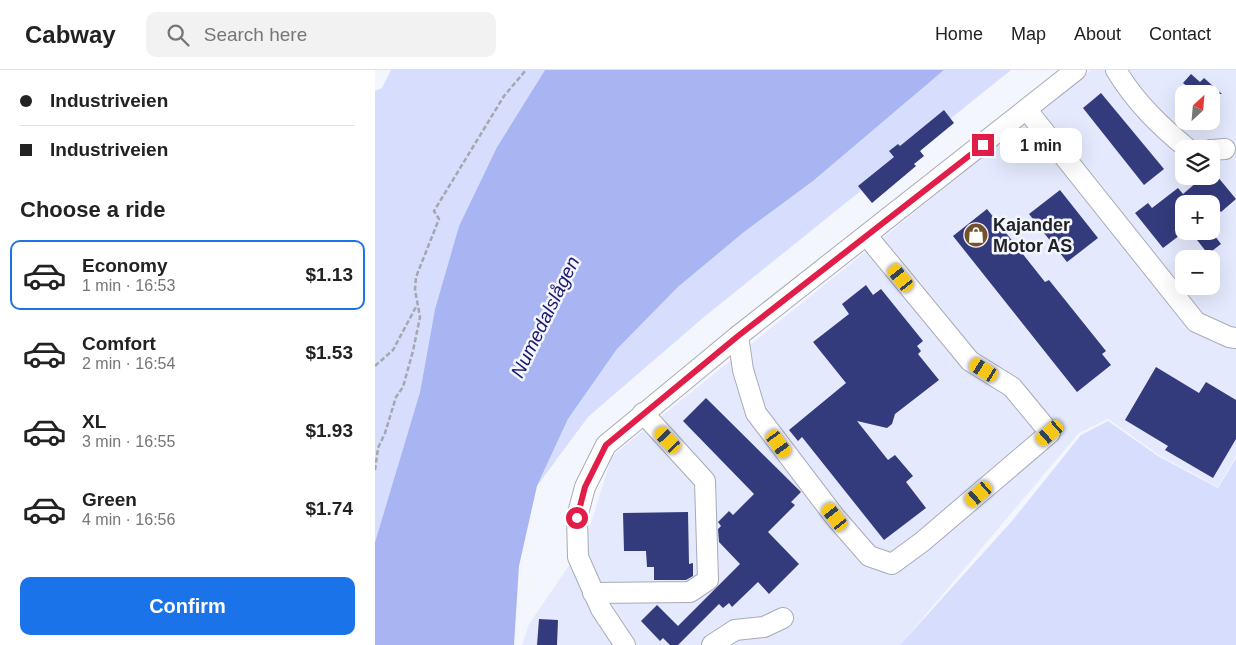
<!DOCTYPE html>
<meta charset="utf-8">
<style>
body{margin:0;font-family:Helvetica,sans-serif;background:#f2f2f2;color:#222;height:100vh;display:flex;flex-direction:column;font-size:19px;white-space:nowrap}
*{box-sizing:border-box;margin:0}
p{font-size:16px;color:#767676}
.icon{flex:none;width:28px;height:28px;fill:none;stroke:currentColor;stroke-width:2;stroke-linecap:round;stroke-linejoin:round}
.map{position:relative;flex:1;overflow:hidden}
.details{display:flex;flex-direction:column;background:#fff;width:375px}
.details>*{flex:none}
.banner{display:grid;align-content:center;height:110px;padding:0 20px;background:#fff}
.needle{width:32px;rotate:26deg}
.controls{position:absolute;left:800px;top:15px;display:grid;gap:10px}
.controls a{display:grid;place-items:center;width:45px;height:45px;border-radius:10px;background:#fff;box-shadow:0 5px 20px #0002;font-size:25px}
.end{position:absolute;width:22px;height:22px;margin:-11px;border:6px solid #e11d48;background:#fff;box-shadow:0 0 0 2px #fff}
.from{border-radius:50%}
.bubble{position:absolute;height:35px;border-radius:10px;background:#fff;box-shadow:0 5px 20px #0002;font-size:16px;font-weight:700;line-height:35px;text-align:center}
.car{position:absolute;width:15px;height:30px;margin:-15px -8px;border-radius:6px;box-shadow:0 0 4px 1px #0007;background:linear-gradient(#f5c518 24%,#345 0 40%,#f5c518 0 76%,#345 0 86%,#f5c518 0)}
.banner b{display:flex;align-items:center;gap:18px;height:48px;font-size:19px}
.banner b+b{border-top:1px solid #e0e0e0}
.banner i{width:12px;height:12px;background:#222}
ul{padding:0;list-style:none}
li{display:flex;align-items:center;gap:15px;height:70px;margin:0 10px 8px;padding:0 10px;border:2px solid transparent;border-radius:10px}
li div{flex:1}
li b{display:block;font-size:19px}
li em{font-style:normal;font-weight:700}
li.active{border-color:#1a73e8}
li>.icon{width:45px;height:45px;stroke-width:1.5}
h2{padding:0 20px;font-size:22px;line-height:60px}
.action{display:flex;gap:10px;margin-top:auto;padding:10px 20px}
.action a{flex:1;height:58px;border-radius:10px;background:#1a73e8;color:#fff;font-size:20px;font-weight:700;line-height:58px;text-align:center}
header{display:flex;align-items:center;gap:30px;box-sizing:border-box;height:70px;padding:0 25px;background:#fff;border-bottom:1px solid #e0e0e0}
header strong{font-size:24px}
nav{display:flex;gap:28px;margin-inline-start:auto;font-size:18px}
.search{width:350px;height:45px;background:#f2f2f2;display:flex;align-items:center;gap:12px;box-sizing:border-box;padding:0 18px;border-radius:10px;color:#767676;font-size:19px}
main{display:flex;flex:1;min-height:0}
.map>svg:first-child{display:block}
</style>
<header>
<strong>Cabway</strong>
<div class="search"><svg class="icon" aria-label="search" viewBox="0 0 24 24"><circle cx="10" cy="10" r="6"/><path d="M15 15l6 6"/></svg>Search here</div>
<nav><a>Home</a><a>Map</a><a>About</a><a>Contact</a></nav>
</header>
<main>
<section class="details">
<div class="banner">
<b><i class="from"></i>Industriveien</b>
<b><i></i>Industriveien</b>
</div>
<h2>Choose a ride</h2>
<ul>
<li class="active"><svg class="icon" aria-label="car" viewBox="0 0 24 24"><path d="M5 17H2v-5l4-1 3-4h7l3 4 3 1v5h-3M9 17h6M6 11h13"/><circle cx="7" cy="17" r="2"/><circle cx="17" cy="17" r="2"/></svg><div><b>Economy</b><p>1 min · 16:53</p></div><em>$1.13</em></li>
<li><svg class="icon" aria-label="car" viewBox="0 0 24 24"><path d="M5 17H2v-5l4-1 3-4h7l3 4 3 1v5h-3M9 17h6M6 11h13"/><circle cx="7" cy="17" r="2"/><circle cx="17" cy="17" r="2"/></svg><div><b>Comfort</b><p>2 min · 16:54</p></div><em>$1.53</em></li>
<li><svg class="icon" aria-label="car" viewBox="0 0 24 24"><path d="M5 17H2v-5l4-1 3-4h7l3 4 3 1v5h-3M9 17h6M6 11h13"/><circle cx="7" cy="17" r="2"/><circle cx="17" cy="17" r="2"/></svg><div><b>XL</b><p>3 min · 16:55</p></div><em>$1.93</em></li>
<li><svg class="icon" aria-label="car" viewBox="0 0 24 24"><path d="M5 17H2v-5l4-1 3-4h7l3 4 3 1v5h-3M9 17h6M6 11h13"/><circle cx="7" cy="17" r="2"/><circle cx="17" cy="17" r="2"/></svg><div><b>Green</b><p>4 min · 16:56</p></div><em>$1.74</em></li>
</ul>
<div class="action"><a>Confirm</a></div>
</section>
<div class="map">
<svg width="861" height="575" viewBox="0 0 861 575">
<rect width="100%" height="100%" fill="#f4f6fe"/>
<!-- built -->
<path fill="#e5e9fd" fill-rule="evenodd" d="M716 0H861V386L843 417 784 385 733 349 704 363 525 575H147L154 554 210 472 237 386ZM809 24H836V51H809ZM809 79H836V106H809ZM809 134H836V161H809ZM809 189H836V216H809Z"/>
<!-- green -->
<g fill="#d7defd">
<polygon points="16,0 170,0 122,77 84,156 60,239 45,322 0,472 0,21 7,18"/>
<polygon points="569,0 636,0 329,247 213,347 162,416 193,349 242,279 303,217 369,162 438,111"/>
<polygon points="733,351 783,386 843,418 861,388 861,575 525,575 637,451 706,365"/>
</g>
<!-- water -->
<polygon fill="#a9b5f2" points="170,0 569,0 438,111 369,162 303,217 242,279 193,349 162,416 144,496 139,575 0,575 0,472 45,322 60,239 84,156 122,77"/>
<!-- building -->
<g fill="#343b7c">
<polygon points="816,4 825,12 829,8 847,24 807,24 813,17 808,13"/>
<polygon points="726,23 789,99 769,115 708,38"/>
<polygon points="569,40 579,53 545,81 549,86 539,94 541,96 497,133 483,116 519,87 514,81 523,74 525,76"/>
<polygon points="829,106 842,106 861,129 846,142 838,134 809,134 809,162 788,178 760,143 773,133 777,138 803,118 808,124"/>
<polygon points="685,120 723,168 692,192 654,144"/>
<polygon points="612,139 670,212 674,210 731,281 727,284 736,295 702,322 578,166"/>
<polygon points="815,161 836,161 846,174 833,184"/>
<polygon points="491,215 498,225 506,219 548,271 542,276 546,281 543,284 564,310 520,344 517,354 512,358 482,351 513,390 520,385 538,406 531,412 551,438 509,470 427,367 423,371 414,360 471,313 438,272 474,244 467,234"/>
<polygon points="781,297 824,323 831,312 861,330 861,369 838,408 790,380 793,376 750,350"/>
<polygon points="331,328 426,422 416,432 420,435 393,462 424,494 394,524 383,512 357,537 354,533 348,538 344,534 303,575 295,575 288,568 285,571 266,551 282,535 303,556 365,494 344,472 343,459 346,456 343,452 354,441 358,445 379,424 308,351"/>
<polygon points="313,442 314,494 318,493 318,506 311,510 279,510 279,497 272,497 271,481 249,481 248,443"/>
<polygon points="164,549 183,550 182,575 162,575"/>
</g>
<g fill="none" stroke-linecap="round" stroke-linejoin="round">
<defs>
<g id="minor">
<path d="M741 0C760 32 785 56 813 79"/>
<polyline points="652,40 821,252 854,267 861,268"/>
<polyline points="836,80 850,79"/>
<polyline points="363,266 368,300 381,343 460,447 494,486 517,494 547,472 675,363 637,317 595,291 492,166"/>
<polyline points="218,523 315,522 333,510 330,411 268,343"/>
<polyline points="250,575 226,539 203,487 202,447 210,417 231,375 363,266 701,0"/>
<polyline points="337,575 360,560 389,557 408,548"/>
</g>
</defs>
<!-- minor casing -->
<use href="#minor" stroke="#a8abb6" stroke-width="22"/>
<!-- path -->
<g stroke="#a6a7ae" stroke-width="2.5" stroke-dasharray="5 2.5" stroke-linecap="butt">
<polyline points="0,296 18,280 42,235"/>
<polyline points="0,400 3,378 10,363 21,327 28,317 38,281 45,247 40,220 41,207 64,149 59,141 129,26 151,0"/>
</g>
<!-- minor -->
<use href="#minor" stroke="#fff" stroke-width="20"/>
</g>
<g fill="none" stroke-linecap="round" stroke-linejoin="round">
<!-- route -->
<polyline stroke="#e11d48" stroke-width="6" points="202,448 210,417 231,375 363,266 608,75"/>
</g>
<!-- icons -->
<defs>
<symbol id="shop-disc" viewBox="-11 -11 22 22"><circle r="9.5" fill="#75512b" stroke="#f4f6fe"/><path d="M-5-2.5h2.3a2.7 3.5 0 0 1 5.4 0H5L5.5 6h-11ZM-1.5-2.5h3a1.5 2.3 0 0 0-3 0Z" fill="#fff"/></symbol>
</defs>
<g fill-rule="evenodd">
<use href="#shop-disc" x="587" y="151" width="28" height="28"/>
</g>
<g text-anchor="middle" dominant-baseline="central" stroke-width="5" stroke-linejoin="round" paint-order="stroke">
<!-- poi labels -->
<g font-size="18" font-weight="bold" fill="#212226" stroke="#f4f6fe" text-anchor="start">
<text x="618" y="155">Kajander<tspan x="618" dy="21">Motor AS</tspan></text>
</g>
<!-- water labels -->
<g font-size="19" font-style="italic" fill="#1d196e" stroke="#f4f6fe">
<text transform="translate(170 247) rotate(-64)">Numedalslågen</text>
</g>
</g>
</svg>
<div class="controls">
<a><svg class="needle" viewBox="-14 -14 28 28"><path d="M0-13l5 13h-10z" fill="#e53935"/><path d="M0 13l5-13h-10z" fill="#767676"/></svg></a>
<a><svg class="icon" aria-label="layers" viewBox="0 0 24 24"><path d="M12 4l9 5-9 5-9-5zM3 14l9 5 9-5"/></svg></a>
<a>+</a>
<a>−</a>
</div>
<i class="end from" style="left:202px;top:448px"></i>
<i class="end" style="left:608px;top:75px"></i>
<div class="bubble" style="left:625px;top:58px;width:82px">1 min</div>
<i class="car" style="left:526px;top:208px;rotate:321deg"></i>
<i class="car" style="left:609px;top:300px;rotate:302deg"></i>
<i class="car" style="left:675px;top:363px;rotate:229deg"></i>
<i class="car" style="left:293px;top:370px;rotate:317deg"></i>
<i class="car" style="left:404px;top:374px;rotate:144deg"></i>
<i class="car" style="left:604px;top:424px;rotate:229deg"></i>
<i class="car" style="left:460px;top:447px;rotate:322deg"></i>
</div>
</main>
